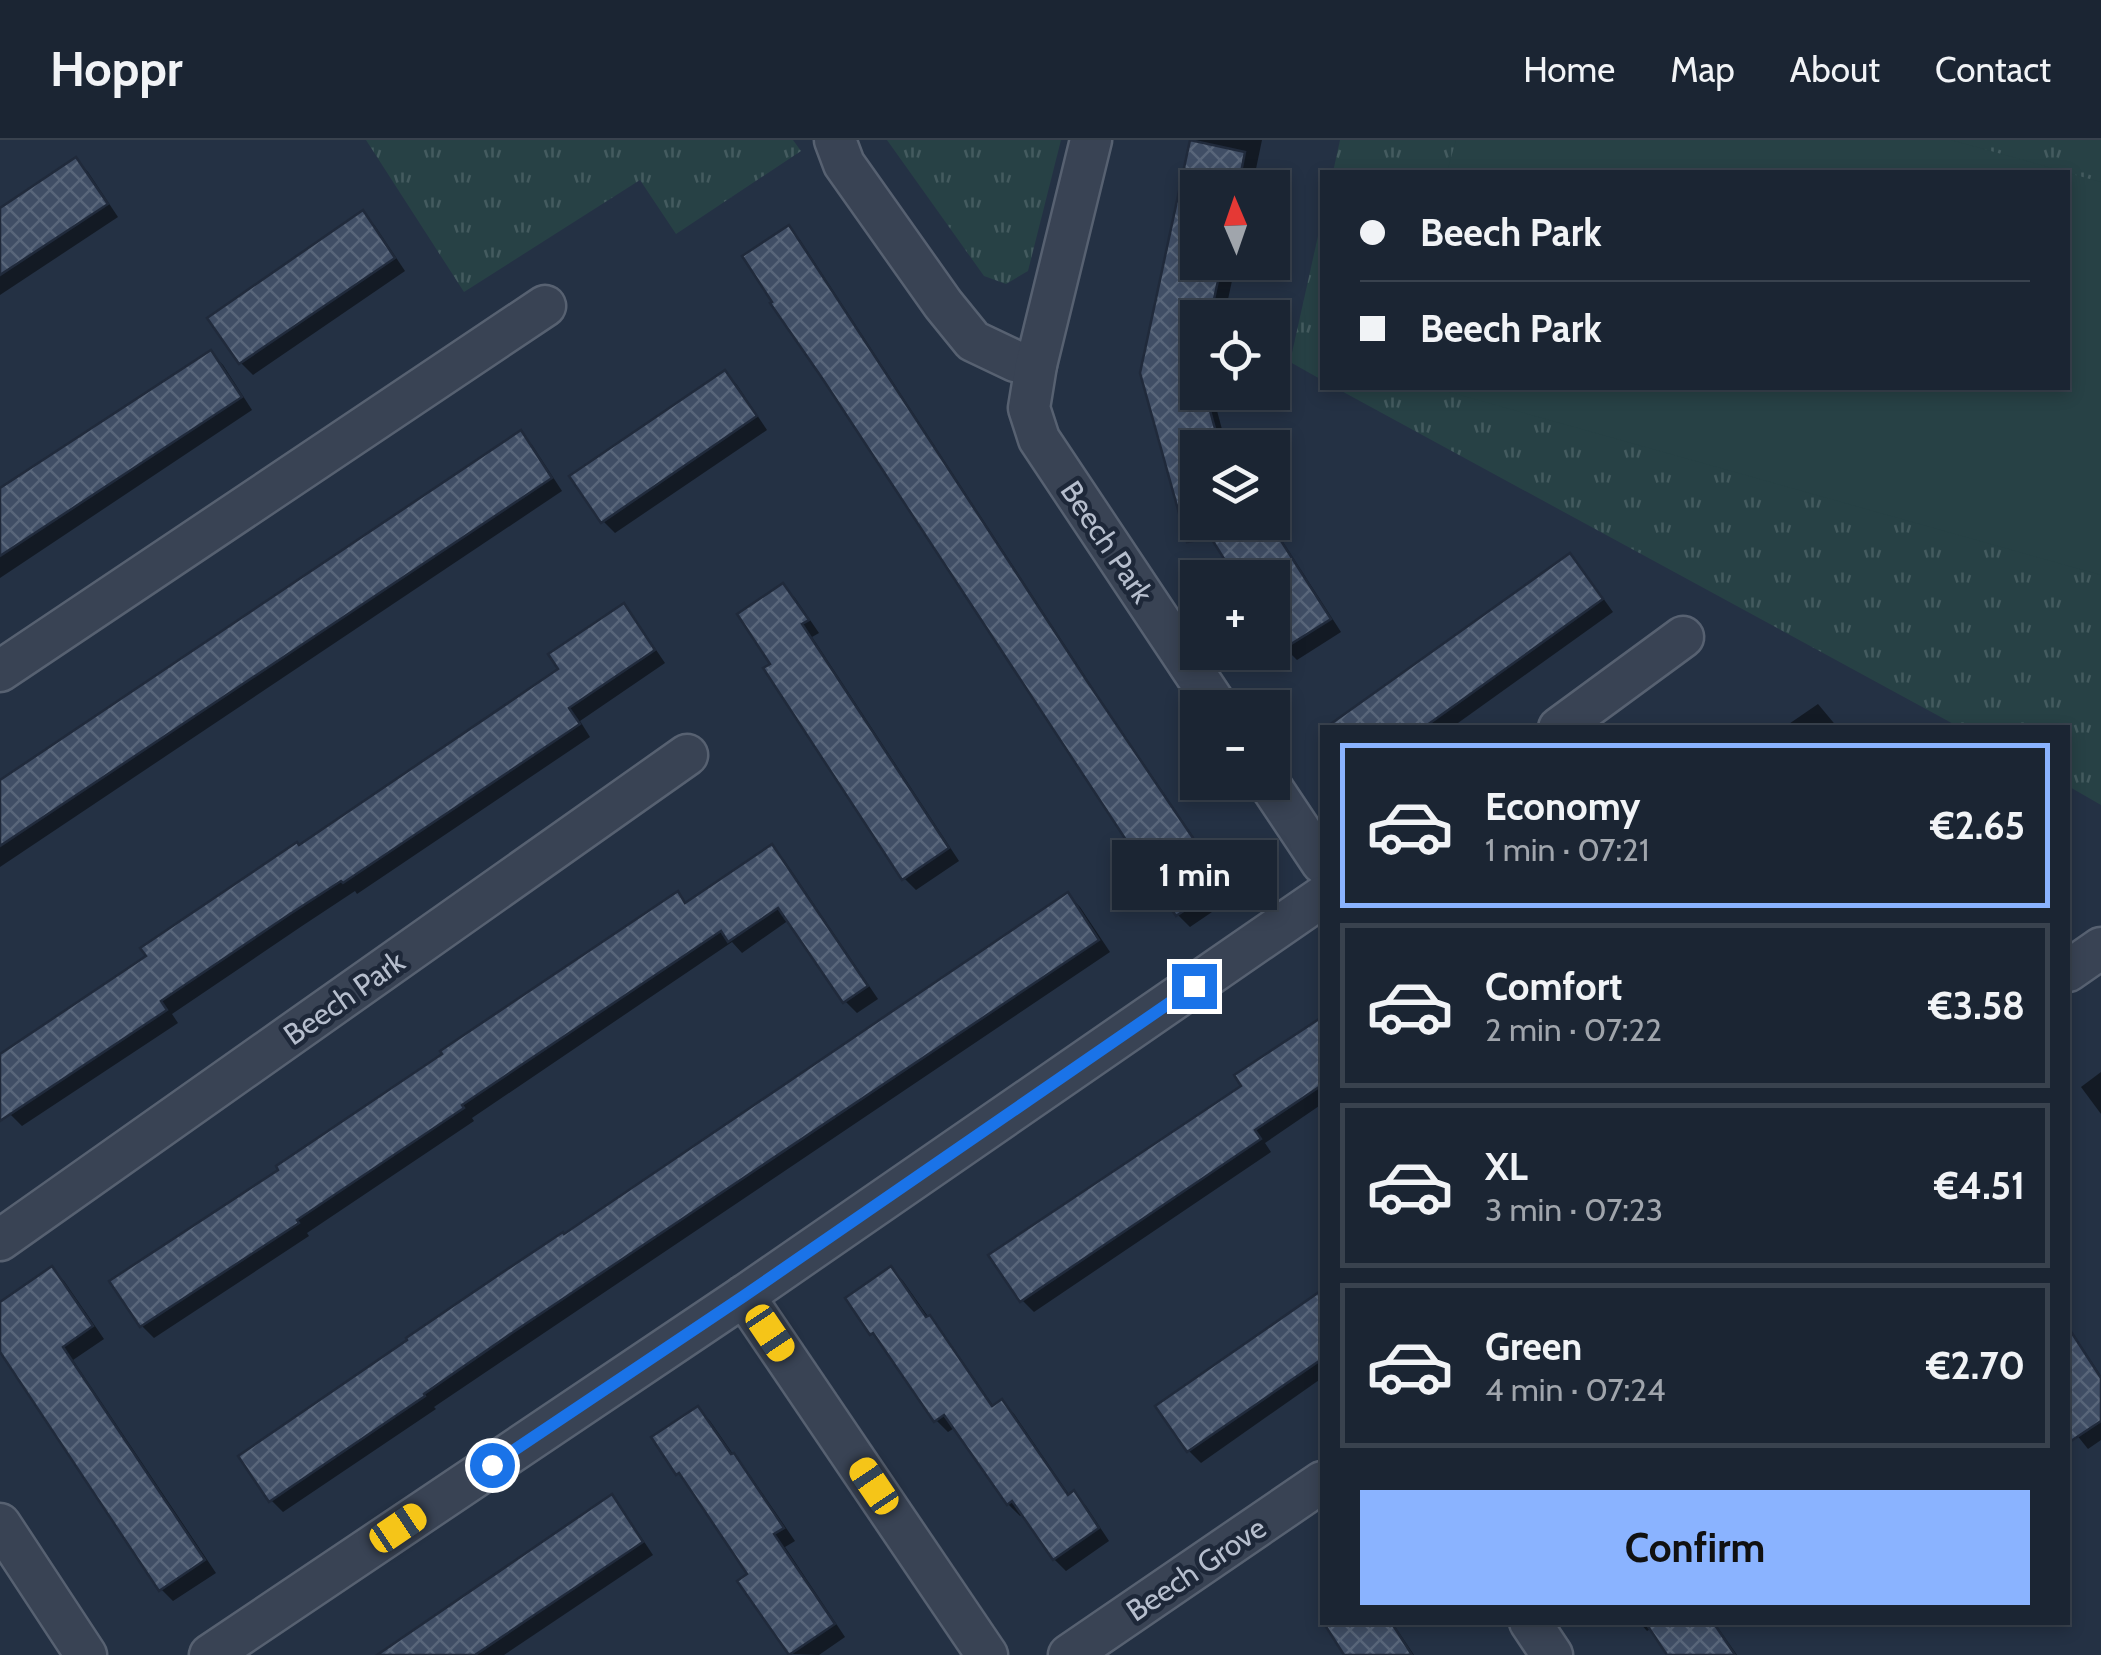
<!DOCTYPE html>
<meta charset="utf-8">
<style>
body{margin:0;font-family:Cabin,sans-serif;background:#28313f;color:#f1f3f6;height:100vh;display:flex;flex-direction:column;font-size:38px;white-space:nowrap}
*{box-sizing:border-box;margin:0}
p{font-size:32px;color:#a0a5ac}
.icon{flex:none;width:55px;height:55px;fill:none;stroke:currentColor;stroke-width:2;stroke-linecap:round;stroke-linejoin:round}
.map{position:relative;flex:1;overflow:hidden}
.sheet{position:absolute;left:1320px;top:585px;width:750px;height:900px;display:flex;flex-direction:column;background:#1b2533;border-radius:0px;box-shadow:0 5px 15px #0003,0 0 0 2px #39424e}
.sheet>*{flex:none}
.guide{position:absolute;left:1320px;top:30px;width:750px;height:220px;border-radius:0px;box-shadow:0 5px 15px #0003,0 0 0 2px #39424e;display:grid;align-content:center;height:220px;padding:0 40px;background:#1b2533}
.needle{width:65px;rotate:358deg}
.controls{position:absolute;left:1180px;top:30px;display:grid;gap:20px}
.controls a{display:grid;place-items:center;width:110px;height:110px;border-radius:0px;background:#1b2533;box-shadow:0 5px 15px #0003,0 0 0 2px #39424e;font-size:50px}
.end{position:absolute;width:45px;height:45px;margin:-22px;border:12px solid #1a73e8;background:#fff;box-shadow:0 0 0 5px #fff}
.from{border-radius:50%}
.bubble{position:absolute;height:70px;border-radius:0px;background:#1b2533;box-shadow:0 5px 15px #0003,0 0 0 2px #39424e;font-size:32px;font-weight:800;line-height:70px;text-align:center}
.car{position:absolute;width:30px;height:60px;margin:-30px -15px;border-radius:12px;box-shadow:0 0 8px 2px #0007;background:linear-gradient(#f5c518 24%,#345 0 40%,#f5c518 0 76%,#345 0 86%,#f5c518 0)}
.guide b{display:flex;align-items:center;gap:35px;height:95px;font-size:38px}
.guide b+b{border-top:2px solid #39424e}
.guide i{width:25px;height:25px;background:#f1f3f6}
ul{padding:18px 0 0;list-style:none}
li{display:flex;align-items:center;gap:30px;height:165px;margin:0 20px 15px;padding:0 20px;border:5px solid #39424e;border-radius:0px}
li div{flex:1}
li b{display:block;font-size:38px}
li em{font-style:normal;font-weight:800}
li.current{border-color:#8ab3ff}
li>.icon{width:90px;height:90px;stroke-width:1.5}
.button{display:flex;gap:20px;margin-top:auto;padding:20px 40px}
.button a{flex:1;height:115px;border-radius:0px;background:#8ab3ff;color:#111;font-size:40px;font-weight:800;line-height:115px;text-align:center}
header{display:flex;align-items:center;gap:60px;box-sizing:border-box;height:140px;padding:0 50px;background:#1b2533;border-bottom:2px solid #39424e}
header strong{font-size:48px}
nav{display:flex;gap:55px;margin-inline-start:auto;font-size:35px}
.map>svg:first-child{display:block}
</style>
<header>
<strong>Hoppr</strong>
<nav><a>Home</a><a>Map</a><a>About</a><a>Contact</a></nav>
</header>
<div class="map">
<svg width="2101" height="1515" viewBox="0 0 2101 1515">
<defs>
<pattern id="grass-tufts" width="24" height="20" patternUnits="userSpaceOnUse" patternTransform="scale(2.5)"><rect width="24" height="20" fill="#274145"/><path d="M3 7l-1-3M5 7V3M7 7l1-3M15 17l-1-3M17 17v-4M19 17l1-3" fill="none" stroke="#445b5f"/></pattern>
<pattern id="building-cross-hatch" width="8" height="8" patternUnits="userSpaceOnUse" patternTransform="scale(2.5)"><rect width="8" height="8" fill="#404e65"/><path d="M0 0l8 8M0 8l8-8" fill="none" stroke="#59667a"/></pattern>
</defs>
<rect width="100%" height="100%" fill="#243144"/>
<!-- grass -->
<g fill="url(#grass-tufts)">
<polygon points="366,0 793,0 801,11 676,94 640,40 464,152"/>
<polygon points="887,0 1061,0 1028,131 1006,144 984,136"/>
<polygon points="1340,0 2101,0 2101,665 2068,646 2068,588 1959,587 1336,248 2068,248 2068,32 1333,32"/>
<polygon points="1322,78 1322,240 1290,222"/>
</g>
<!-- pitch -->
<g fill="#274145">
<polygon points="1456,0 1951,0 2066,32 1447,32"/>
<polygon points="2068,33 2101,42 2101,435 1435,248 2068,248"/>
</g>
<!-- shadow -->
<g fill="#0007">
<polygon points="1193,0 1262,0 1252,48 1198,48 1198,122 1236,122 1224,178 1198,178 1198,252 1212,252 1227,308 1198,308 1143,233"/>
<polygon points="76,20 88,32 118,77 0,155 0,71"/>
<polygon points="363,74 375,86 405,131 253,235 241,223"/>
<polygon points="788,88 800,100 1098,556 1234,757 1190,787 1178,775"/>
<polygon points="211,213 223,225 252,270 0,438 0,351"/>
<polygon points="725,233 737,245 767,290 615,393 603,381"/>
<polygon points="520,293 532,305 562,351 0,727 0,642"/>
<polygon points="1204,382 1270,382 1341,492 1297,520 1285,508 1272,488 1272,438"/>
<polygon points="1570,416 1582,429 1613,472 1451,588 1346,588"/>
<polygon points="783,446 795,458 819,493 812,497 959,721 916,750 904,738"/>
<polygon points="623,467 635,479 665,523 580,581 590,597 357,754 355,751 302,786 172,874 178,883 22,986 10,974 0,958 0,916 149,817 299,708 562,530"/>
<polygon points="1818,564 1838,588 1783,588"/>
<polygon points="772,708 784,720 878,859 857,873 845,861 789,780 742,813 732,802 472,978 474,981 307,1093 309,1096 154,1198 142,1186 112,1141 281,1030 677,754 687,764"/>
<polygon points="1068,755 1080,767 1110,812 434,1267 436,1269 283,1372 271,1360 564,1097"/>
<polygon points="1322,879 1322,964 1265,1003 1271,1012 1034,1172 1022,1160 1245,946 1238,936"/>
<polygon points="2101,932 2101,974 2081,947"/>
<polygon points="51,1129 64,1141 104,1199 73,1220 216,1433 173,1461 161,1449 0,1209 0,1165"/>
<polygon points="891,1129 903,1141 929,1178 941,1190 994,1267 1002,1262 1014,1274 1070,1356 1073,1354 1086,1366 1109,1401 1066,1431 1054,1419 1023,1374 1020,1376 1008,1364 956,1287 948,1292 936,1280 848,1158"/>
<polygon points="1322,1153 1322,1238 1201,1323 1189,1311 1158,1266"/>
<polygon points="2068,1186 2101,1236 2101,1300 2088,1309 2068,1284"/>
<polygon points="698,1269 710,1281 735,1317 745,1328 795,1401 785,1407 845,1497 819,1515 791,1514 750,1435 692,1347 678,1333"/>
<polygon points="611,1358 623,1370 653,1415 504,1515 381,1515"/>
<polygon points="1326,1482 1392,1482 1414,1515 1348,1515"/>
<polygon points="1639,1482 1714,1482 1737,1515 1670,1515 1652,1488 1647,1491"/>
</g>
<!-- building -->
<g fill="url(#building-cross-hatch)" stroke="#202a3b" stroke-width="2.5">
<polygon points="1190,0 1245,12 1238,48 1198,48 1198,122 1222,122 1210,178 1198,178 1198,252 1205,252 1220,307 1198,308 1198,400 1187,402 1140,233"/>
<polygon points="76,17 108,64 0,135 0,68"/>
<polygon points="363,70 395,118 239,224 207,178"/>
<polygon points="789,85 1087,541 1224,744 1176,776 822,238 770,163 772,162 742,116"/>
<polygon points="211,210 242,257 0,416 0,348"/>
<polygon points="725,230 757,276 601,383 569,336"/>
<polygon points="521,290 552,338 0,706 0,640"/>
<polygon points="1201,382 1269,382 1331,479 1283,509 1272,492 1272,438 1236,438"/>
<polygon points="1570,413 1603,459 1444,573 1423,588 1325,588"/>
<polygon points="783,443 809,480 802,484 949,708 902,740 763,528 770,524 737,474"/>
<polygon points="624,463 655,510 569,568 580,584 343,743 341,741 290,774 161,861 167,870 0,981 0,914 146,816 140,808 297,702 299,705 558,529 548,514"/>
<polygon points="772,704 868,846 843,863 778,768 728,802 721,791 462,965 464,968 297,1080 299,1083 140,1187 109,1141 278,1030 276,1026 442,914 440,911 678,751 685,763"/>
<polygon points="1068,752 1099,800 512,1193 424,1254 425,1256 269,1362 238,1316 407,1200 406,1198 500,1134 563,1092 564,1094"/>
<polygon points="1322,877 1322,945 1255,990 1261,999 1020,1162 988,1115 1241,946 1234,935"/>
<polygon points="52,1126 93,1186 63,1207 205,1420 159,1451 0,1212 0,1162"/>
<polygon points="891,1126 926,1177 930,1175 992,1266 1002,1259 1068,1355 1074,1350 1099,1388 1053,1420 1012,1361 1007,1365 944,1275 934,1282 873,1193 870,1195 845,1158"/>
<polygon points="1322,1150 1322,1219 1187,1312 1155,1266"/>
<polygon points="2068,1187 2101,1238 2101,1281 2068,1303"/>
<polygon points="698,1266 731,1314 734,1313 784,1388 774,1394 835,1484 789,1515 737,1441 747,1434 679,1333 676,1335 651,1297"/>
<polygon points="612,1354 643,1402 475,1515 377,1515"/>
<polygon points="1323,1482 1391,1482 1412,1515 1344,1515"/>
<polygon points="1645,1482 1713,1482 1735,1515 1667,1515"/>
</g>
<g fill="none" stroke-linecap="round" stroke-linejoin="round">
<defs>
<g id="minor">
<polyline points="835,0 844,24 943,164 973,201 1015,221 1036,225"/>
<polyline points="1091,0 1036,225 1029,268 1039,299 1218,568"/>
<polyline points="0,531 545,166"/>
<polyline points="1559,588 1683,497"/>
<polyline points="1268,642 1322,723"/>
<polyline points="2068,831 2101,808"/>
<polyline points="0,1100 687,615"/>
<polyline points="744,1156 987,1515"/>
<polyline points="0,1384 86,1515"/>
<polyline points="1530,1482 1552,1515"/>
<polyline points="210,1515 744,1156 1322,757"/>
<polyline points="1069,1515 1322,1342"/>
</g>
</defs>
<!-- minor casing -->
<use href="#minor" stroke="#576171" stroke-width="45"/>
<!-- minor -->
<use href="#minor" stroke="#394354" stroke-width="40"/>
</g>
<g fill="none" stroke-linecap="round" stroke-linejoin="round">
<!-- route -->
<polyline stroke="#1a73e8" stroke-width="12" points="492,1325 744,1156 1194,846"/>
</g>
<g text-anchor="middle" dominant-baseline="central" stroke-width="9" stroke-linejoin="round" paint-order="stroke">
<!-- street labels -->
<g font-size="30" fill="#b6becd" stroke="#1e2839">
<text transform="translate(1107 402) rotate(56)">Beech Park</text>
<text transform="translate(344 858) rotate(-35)">Beech Park</text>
<text transform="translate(1196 1429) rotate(-34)">Beech Grove</text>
</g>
</g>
</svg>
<div class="controls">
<a><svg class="needle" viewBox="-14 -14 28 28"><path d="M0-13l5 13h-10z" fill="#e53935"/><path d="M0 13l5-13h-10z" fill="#a0a5ac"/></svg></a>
<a><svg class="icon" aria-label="locate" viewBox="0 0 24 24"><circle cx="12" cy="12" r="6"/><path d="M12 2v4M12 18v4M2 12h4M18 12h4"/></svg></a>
<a><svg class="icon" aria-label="layers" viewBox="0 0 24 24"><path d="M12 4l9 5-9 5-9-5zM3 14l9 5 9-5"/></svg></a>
<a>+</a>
<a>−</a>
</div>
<i class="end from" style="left:492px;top:1325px"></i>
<i class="end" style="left:1194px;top:846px"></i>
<div class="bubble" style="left:1112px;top:700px;width:165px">1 min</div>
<i class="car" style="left:770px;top:1193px;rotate:146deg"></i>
<i class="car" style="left:874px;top:1346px;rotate:326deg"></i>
<i class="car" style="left:398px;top:1388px;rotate:56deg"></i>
<div class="guide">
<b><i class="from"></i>Beech Park</b>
<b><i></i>Beech Park</b>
</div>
<section class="sheet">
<ul>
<li class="current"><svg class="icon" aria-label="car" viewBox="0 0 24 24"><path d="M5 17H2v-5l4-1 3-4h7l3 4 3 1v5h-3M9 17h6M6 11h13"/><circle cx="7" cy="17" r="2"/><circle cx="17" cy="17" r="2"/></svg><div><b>Economy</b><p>1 min · 07:21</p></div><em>€2.65</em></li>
<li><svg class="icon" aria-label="car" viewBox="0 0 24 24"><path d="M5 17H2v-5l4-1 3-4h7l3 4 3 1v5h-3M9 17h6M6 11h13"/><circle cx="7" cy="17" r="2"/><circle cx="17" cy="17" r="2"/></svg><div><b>Comfort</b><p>2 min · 07:22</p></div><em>€3.58</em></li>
<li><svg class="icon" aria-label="car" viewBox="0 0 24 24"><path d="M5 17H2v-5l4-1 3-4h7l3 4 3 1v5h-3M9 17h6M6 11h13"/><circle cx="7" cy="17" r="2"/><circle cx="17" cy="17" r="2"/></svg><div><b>XL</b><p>3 min · 07:23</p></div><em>€4.51</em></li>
<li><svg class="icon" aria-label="car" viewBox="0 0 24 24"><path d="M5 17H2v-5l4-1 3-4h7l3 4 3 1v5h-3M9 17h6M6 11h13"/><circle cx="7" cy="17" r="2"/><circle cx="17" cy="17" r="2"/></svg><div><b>Green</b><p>4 min · 07:24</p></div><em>€2.70</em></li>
</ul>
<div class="button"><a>Confirm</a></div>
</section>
</div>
